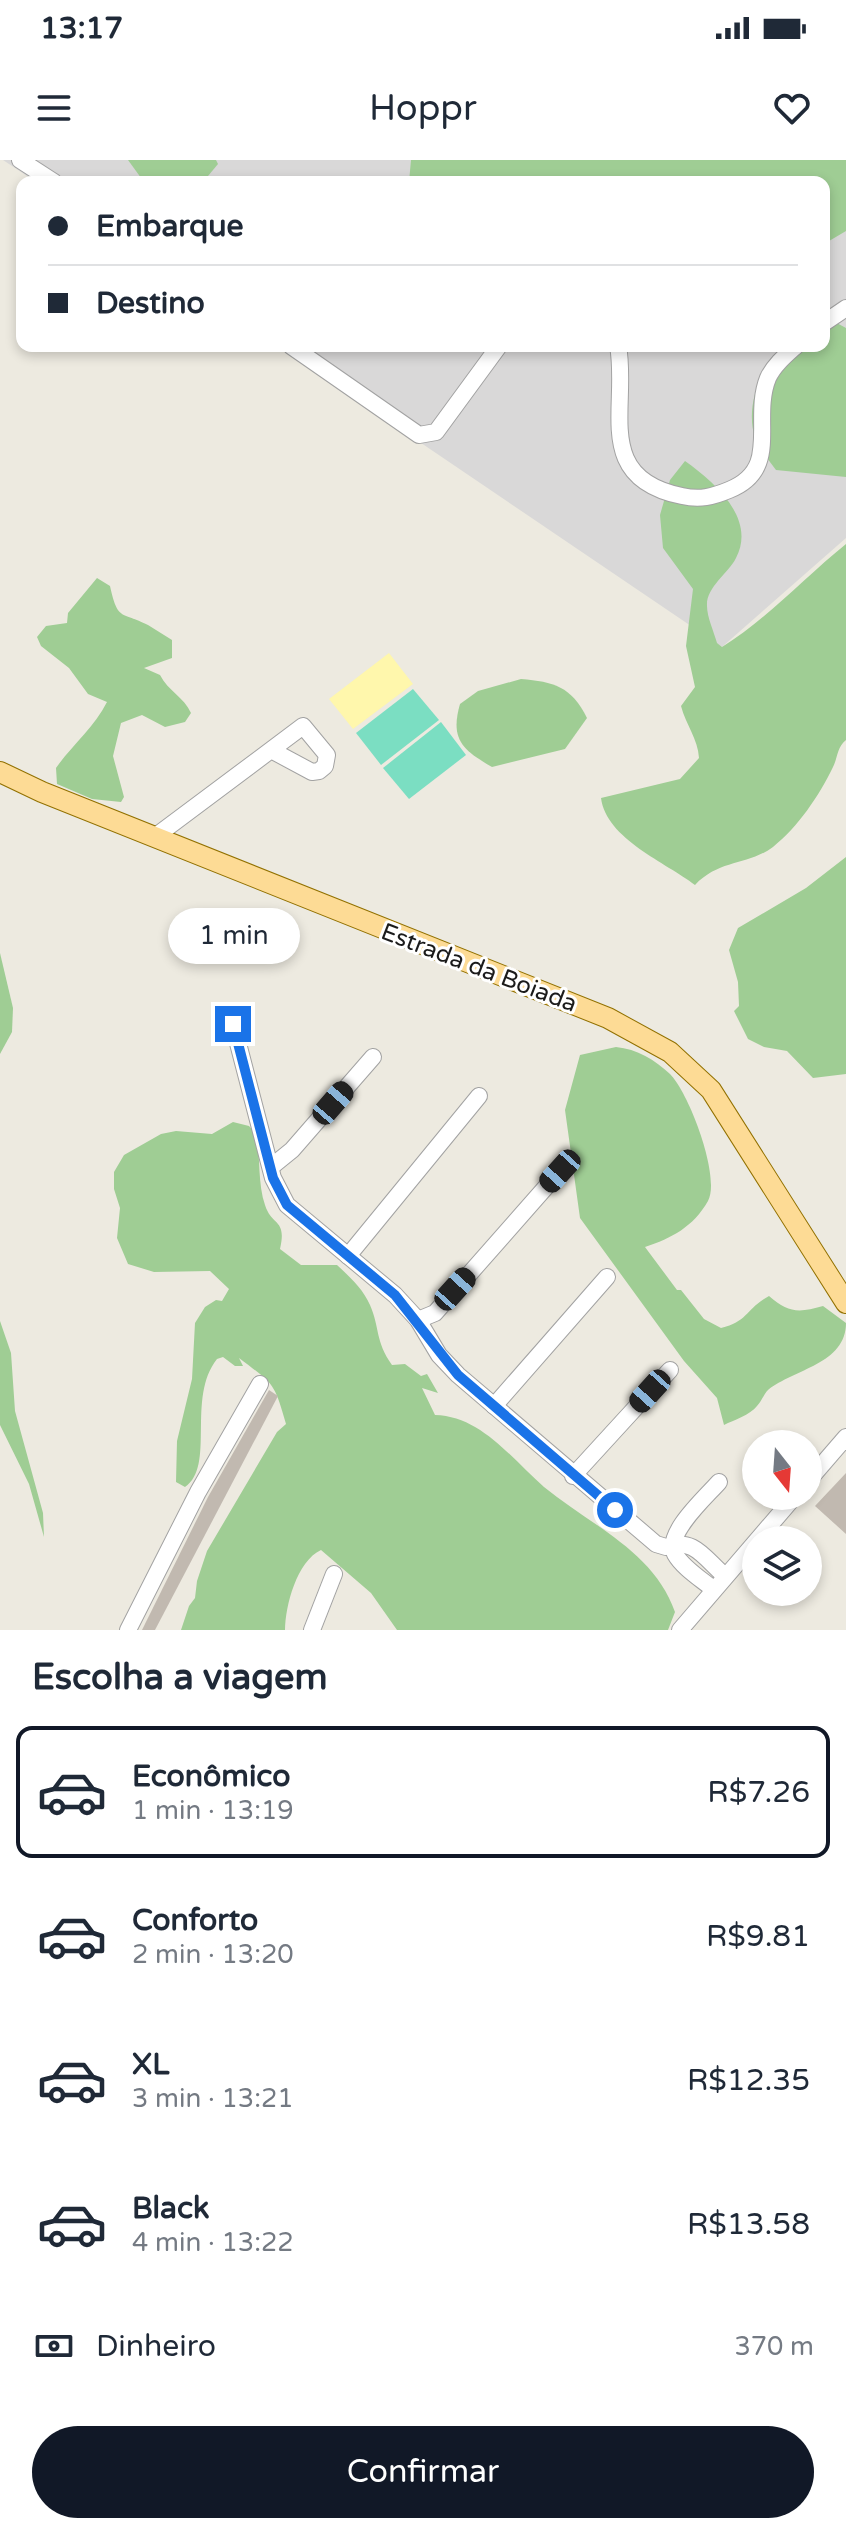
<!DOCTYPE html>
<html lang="pt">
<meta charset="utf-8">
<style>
body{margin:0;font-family:"Varela Round",sans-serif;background:#f2f2f3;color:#1f2937;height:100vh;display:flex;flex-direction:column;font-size:30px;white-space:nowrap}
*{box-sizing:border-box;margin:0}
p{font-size:26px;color:#747a83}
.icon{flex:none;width:44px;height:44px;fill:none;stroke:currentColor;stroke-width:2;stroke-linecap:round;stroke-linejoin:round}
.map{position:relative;height:1470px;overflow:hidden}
.sheet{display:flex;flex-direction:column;background:#fff;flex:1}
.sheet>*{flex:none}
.hud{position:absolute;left:16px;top:16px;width:814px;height:176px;border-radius:16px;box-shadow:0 4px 12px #0003;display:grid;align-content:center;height:176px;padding:0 32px;background:#fff}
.needle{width:52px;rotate:163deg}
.controls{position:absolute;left:742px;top:1270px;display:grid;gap:16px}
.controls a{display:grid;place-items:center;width:80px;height:80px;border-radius:50%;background:#fff;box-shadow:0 4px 12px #0003;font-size:40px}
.end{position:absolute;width:36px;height:36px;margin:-18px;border:10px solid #1a73e8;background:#fff;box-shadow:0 0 0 4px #fff}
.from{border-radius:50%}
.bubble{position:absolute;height:56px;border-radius:28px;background:#fff;box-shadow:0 4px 12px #0003;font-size:26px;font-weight:600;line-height:56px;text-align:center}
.car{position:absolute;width:24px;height:48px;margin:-24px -12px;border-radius:10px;box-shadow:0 0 6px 2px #0007;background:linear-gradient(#222 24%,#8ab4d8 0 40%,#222 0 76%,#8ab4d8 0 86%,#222 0)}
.hud b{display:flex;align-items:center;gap:28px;height:76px;font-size:30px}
.hud b+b{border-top:2px solid #e0e1e3}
.hud i{width:20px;height:20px;background:#1f2937}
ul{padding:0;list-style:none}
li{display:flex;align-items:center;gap:24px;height:132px;margin:0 16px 12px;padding:0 16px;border:4px solid transparent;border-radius:16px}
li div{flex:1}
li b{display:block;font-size:30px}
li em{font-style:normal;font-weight:600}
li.on{border-color:#111827}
li>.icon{width:72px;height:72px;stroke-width:1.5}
h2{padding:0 32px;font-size:36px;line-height:96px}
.pay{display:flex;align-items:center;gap:20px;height:88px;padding:0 32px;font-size:30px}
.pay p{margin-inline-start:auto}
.primary-button{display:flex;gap:16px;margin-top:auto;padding:16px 32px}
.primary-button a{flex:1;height:92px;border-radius:48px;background:#111827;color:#fff;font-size:32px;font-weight:600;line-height:92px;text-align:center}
.status{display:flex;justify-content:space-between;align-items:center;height:56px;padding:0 40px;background:#fff;direction:ltr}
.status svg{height:22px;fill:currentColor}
header{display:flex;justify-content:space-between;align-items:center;height:104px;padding:0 32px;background:#fff;font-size:36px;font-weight:600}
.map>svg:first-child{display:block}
</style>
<div class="status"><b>13:17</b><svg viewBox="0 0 49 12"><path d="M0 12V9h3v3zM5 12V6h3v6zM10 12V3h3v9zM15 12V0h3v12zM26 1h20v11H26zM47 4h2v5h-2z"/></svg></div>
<header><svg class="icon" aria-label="menu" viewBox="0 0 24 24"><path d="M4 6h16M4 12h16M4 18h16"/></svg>Hoppr<svg class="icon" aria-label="heart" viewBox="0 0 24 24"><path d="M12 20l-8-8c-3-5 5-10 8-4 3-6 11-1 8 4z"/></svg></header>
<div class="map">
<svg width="846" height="1470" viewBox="0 0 846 1470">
<rect width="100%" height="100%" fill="#edeae0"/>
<!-- residential -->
<polygon fill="#d9d8d8" points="3,0 846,0 846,378 722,487 278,186 824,186 824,22 36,22"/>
<!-- forest -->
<g fill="#9fcd94">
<polygon points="128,0 216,0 218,4 203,22 144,22"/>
<polygon points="411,0 846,0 846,71 824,84 824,22 409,22"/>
<path d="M833 161 846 168V317L776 310C769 300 759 289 755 278 745 246 760 208 784 186H824V163Z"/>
<path d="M685 301C713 321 757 358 736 398 728 414 706 427 707 446 707 457 714 472 717 483L722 487C768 458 804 418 846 384V580C837 587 838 597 833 607 819 636 798 667 773 687 747 706 720 699 695 725 667 703 606 679 601 638L680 619 699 598C698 579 686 565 681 546L695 527 686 486 693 429 663 388 660 355 670 320Z"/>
<path d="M97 418 110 426C118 462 121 451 148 465 156 470 164 475 172 480V498L144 508 160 515C168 531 184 537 191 553L185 562 165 567 142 555 121 563 113 596 124 637 121 642 92 639 57 624 56 608C72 585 94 568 107 542L88 534 69 508 41 486 37 477 46 466 67 463 68 453Z"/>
<path d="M521 519C554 522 571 526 587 558L565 589 492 607C462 590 450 579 460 544L478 531Z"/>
<polygon points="846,697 846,914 813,918 787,891 764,887 748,879 734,851 739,846 738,822 729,790 738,768 806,728"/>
<polygon points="0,793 13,848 12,872 0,894"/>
<path d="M616 887C637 889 655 900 670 914 689 933 721 1017 708 1041 693 1067 672 1078 645 1087L677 1130H681L704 1159 721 1168C749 1161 745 1149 769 1136 788 1153 799 1153 823 1146L846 1163C846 1204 794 1209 768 1230 764 1234 761 1242 757 1246 750 1255 734 1260 724 1265L717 1238 684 1201 580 1058 565 950 580 895Z"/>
<path d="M233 962 249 966 257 975C260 997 258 1025 265 1045 272 1067 287 1058 280 1089L301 1105H337C350 1117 363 1129 370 1145 380 1168 375 1181 392 1205L405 1204 421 1216 427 1214 438 1233 422 1228 435 1255C481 1256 512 1299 544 1327 590 1365 654 1391 675 1452L668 1470H397L371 1433 321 1390C297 1401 285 1446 285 1470H181L189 1446 195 1438 197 1421 207 1391 277 1272 286 1264C274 1221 273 1224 239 1198L243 1206H235L223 1197 217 1199C186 1238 216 1306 185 1327L176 1322 177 1281 192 1219 195 1163 205 1147 216 1140 222 1141 229 1129 210 1111 154 1112 128 1104 117 1078 120 1048 114 1029V1012L124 995 161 974 176 971 212 974Z"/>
<polygon points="0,1143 0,1161 11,1193 15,1251 43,1353 44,1377 29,1324 0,1265"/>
</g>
<!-- sand -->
<polygon fill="#fff7ac" points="389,493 413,524 353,569 329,539"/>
<!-- pitch -->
<g fill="#7bdec2">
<polygon points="413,529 439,560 381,605 356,573"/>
<polygon points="441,562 466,595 409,639 383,608"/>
</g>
<!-- building -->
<g fill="#c1b9b0">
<polygon points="269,1230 278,1236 155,1470 142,1470 208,1337"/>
<polygon points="846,1313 846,1374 815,1346"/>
</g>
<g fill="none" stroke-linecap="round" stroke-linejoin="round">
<defs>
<g id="minor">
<polyline points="20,0 54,22"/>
<polyline points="824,163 846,148"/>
<polyline points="291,186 419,275 436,272 499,186"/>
<path d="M618 186C629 246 592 318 682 336 700 340 712 337 729 330 782 309 751 260 768 218 774 205 786 195 796 186"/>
<polyline points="156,676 303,566 327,595 325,606 319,611 312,612 271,590"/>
<path d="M233 864 273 1018 287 1045 395 1135 418 1160 439 1195 458 1215 656 1384 666 1387C694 1377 704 1398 725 1416"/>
<polyline points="271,1007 292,990 373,897"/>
<polyline points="348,1096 479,936"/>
<polyline points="418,1160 435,1153 560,1011"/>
<polyline points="494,1246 607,1117"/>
<polyline points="573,1316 670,1210"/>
<polyline points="808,1321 846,1277"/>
<path d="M713 1429C701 1419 683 1408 675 1394 664 1374 706 1337 719 1322"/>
<polyline points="128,1470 198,1332 260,1224"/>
<polyline points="312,1470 334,1414"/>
<polyline points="680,1470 795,1336"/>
</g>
<polyline id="major" points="0,612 42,632 608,858 670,892 711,930 846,1143"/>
</defs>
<!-- minor casing -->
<use href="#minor" stroke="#a2a2a2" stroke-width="18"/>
<!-- major casing -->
<use href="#major" stroke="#927100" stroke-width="22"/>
<!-- minor -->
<use href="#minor" stroke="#fff" stroke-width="16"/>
<!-- major -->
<use href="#major" stroke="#fddb95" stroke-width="20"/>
</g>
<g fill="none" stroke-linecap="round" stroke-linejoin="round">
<!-- route -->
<polyline stroke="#1a73e8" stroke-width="10" points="233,864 273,1018 287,1045 395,1135 458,1215 615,1350"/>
</g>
<g text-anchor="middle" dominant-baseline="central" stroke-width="6" stroke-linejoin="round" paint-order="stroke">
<!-- street labels -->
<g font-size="24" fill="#1b1b1b" stroke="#fff">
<text transform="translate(479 808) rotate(21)">Estrada da Boiada</text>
</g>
</g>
</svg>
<div class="controls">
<a><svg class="needle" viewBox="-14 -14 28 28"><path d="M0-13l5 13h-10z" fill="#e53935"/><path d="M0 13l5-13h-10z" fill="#747a83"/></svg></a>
<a><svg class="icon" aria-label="layers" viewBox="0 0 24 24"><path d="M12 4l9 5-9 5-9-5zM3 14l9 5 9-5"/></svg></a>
</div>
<i class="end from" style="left:615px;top:1350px"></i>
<i class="end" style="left:233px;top:864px"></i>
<div class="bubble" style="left:168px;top:748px;width:132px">1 min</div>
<i class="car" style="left:333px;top:943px;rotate:41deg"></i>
<i class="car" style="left:560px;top:1011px;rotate:222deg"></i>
<i class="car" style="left:455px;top:1129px;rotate:42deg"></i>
<i class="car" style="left:650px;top:1231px;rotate:222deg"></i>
<div class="hud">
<b><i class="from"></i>Embarque</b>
<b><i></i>Destino</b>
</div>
</div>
<section class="sheet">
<h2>Escolha a viagem</h2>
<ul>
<li class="on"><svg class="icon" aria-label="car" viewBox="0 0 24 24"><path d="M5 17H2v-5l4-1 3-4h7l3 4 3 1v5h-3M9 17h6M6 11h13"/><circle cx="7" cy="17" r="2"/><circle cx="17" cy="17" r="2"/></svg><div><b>Econômico</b><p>1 min · 13:19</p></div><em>R$7.26</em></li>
<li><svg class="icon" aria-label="car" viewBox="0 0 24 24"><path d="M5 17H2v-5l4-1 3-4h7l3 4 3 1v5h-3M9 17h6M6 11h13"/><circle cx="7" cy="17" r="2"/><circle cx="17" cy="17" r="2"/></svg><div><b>Conforto</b><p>2 min · 13:20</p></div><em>R$9.81</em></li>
<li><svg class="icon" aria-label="car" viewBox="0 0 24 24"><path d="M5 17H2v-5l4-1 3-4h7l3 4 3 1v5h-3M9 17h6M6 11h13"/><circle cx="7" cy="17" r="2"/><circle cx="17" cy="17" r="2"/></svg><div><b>XL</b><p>3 min · 13:21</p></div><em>R$12.35</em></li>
<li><svg class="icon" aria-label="car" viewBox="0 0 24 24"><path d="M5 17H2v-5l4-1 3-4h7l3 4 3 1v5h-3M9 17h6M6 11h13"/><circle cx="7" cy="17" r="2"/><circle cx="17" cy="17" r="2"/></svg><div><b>Black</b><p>4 min · 13:22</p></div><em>R$13.58</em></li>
</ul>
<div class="pay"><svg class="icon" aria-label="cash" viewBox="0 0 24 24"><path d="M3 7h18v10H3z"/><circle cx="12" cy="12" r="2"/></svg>Dinheiro<p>370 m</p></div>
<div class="primary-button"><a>Confirmar</a></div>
</section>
